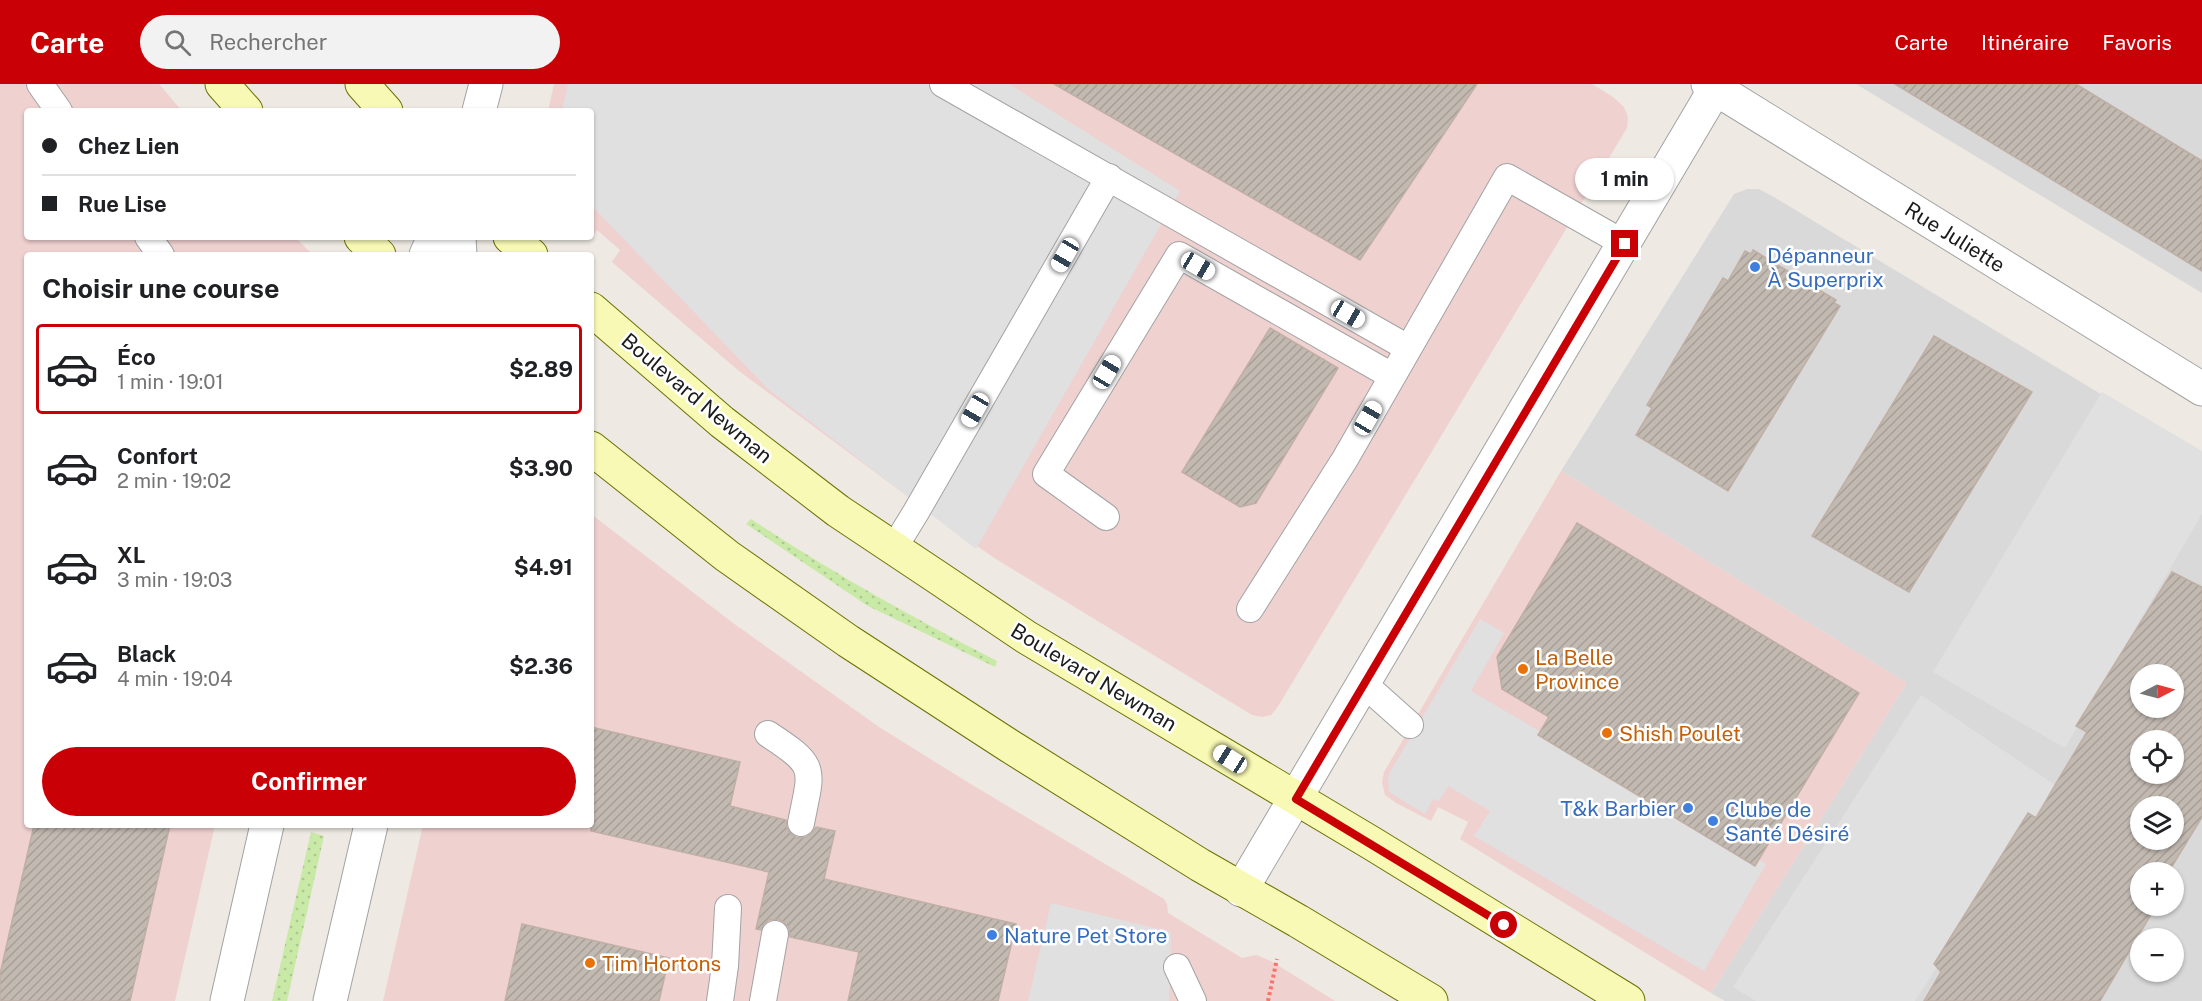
<!DOCTYPE html>
<html lang="fr">
<meta charset="utf-8">
<style>
body{margin:0;font-family:"Public Sans",sans-serif;background:#f2f2f2;color:#202124;height:100vh;display:flex;flex-direction:column;font-size:22px;white-space:nowrap}
*{box-sizing:border-box;margin:0}
p{font-size:20px;color:#757577}
.icon{flex:none;width:33px;height:33px;fill:none;stroke:currentColor;stroke-width:2;stroke-linecap:round;stroke-linejoin:round}
.map{position:relative;flex:1;overflow:hidden}
.sheet{position:absolute;left:24px;top:168px;width:570px;height:576px;display:flex;flex-direction:column;background:#fff;border-radius:6px;box-shadow:0 2px 4px #0004}
.sheet>*{flex:none}
.banner{position:absolute;left:24px;top:24px;width:570px;height:132px;border-radius:6px;box-shadow:0 2px 4px #0004;display:grid;align-content:center;height:132px;padding:0 18px;background:#fff}
.needle{width:39px;rotate:84deg}
.fabs{position:absolute;left:2130px;top:580px;display:grid;gap:12px}
.fabs a{display:grid;place-items:center;width:54px;height:54px;border-radius:50%;background:#fff;box-shadow:0 2px 4px #0004;font-size:30px}
.end{position:absolute;width:27px;height:27px;margin:-14px;border:8px solid #c90006;background:#fff;box-shadow:0 0 0 3px #fff}
.from{border-radius:50%}
.bubble{position:absolute;height:42px;border-radius:21px;background:#fff;box-shadow:0 2px 4px #0004;font-size:20px;font-weight:700;line-height:42px;text-align:center}
.car{position:absolute;width:18px;height:36px;margin:-18px -9px;border-radius:8px;box-shadow:0 0 4px 2px #0007;background:linear-gradient(#fff 24%,#345 0 40%,#fff 0 76%,#345 0 86%,#fff 0)}
.banner b{display:flex;align-items:center;gap:21px;height:57px;font-size:22px}
.banner b+b{border-top:2px solid #e0e0e0}
.banner i{width:15px;height:15px;background:#202124}
ul{padding:0;list-style:none}
li{display:flex;align-items:center;gap:18px;height:90px;margin:0 12px 9px;padding:0 6px;border:3px solid transparent;border-radius:6px}
li div{flex:1}
li b{display:block;font-size:22px}
li em{font-style:normal;font-weight:700}
li.active{border-color:#c90006}
li>.icon{width:54px;height:54px;stroke-width:1.5}
h2{padding:0 18px;font-size:27px;line-height:72px}
.cta{display:flex;gap:12px;margin-top:auto;padding:12px 18px}
.cta a{flex:1;height:69px;border-radius:36px;background:#c90006;color:#fff;font-size:24px;font-weight:700;line-height:69px;text-align:center}
header{display:flex;align-items:center;gap:36px;box-sizing:border-box;height:84px;padding:0 30px;background:#c90006;color:#fff}
header strong{font-size:28px}
nav{display:flex;gap:33px;margin-inline-start:auto;font-size:21px}
.search{width:420px;height:54px;background:#f2f2f2;display:flex;align-items:center;gap:15px;box-sizing:border-box;padding:0 21px;border-radius:33px;color:#757577;font-size:22px}
.map>svg:first-child{display:block}
</style>
<header>
<strong>Carte</strong>
<div class="search"><svg class="icon" aria-label="search" viewBox="0 0 24 24"><circle cx="10" cy="10" r="6"/><path d="M15 15l6 6"/></svg>Rechercher</div>
<nav><a>Carte</a><a>Itinéraire</a><a>Favoris</a></nav>
</header>
<div class="map">
<svg width="2202" height="917" viewBox="0 0 2202 917">
<defs>
<pattern id="grass-dots" width="8" height="8" patternUnits="userSpaceOnUse" patternTransform="scale(1.5)"><rect width="8" height="8" fill="#c9e9a7"/><path d="M2 2h.1M6 6h.1" fill="none" stroke="#acc78f" stroke-width="1.8" stroke-linecap="round"/></pattern>
<pattern id="building-hatch" width="6" height="6" patternUnits="userSpaceOnUse" patternTransform="scale(1.5)"><rect width="6" height="6" fill="#c2b9b1"/><path d="M-1 1l2-2M0 6l6-6M5 7l2-2" fill="none" stroke="#a69e98"/></pattern>
</defs>
<rect width="100%" height="100%" fill="#eee9e2"/>
<!-- residential -->
<g fill="#dad9d9" fill-rule="evenodd">
<polygon points="1856,0 2202,0 2202,209"/>
<path d="M1747 105H1759L1772 112 2202 371V917H1725L1711 909 1907 599 1561 387 1734 110ZM2140 591H2174V624H2140ZM2140 657H2174V690H2140ZM2140 723H2174V756H2140ZM2140 789H2174V822H2140ZM2140 855H2174V888H2140Z"/>
</g>
<!-- commercial -->
<g fill="#efd1d0">
<polygon points="0,0 159,0 182,27 27,27 27,153 295,153 313,171 27,171 27,741 215,741 175,917 0,917"/>
<polygon points="554,0 1592,0 1613,13 1624,23 1628,33 1627,44 1277,624 1271,631 1262,633 1252,631 996,475 946,441 739,287 612,178 620,166 597,146 589,156 586,153 591,153 591,27 548,27"/>
<polygon points="1561,387 1907,599 1711,909 1460,755 1468,738 1438,723 1431,737 1396,719 1385,711 1382,698 1384,688"/>
<polygon points="591,430 733,539 879,643 969,699 1164,815 1167,820 1168,829 1242,874 1256,871 1271,877 1335,917 383,917 423,741 591,741"/>
</g>
<!-- grass -->
<g fill="url(#grass-dots)">
<path d="M751 435C830 487 913 534 997 577L995 583 868 522 746 440Z"/>
<polygon points="311,748 324,752 287,917 272,917"/>
</g>
<!-- parking -->
<g fill="#e0e0e0">
<polygon points="568,0 1009,0 1180,107 976,465 768,305 591,121 591,27 562,27"/>
<polygon points="2102,308 2202,367 2202,430 2065,664 1933,588"/>
<polygon points="1480,535 1504,549 1471,607 1766,780 1704,887 1474,752 1490,727 1448,702 1439,717 1433,715 1425,730 1389,708 1388,696 1389,690"/>
<polygon points="1921,611 2055,701 1915,917 1756,917 1733,903"/>
<polygon points="1051,819 1171,848 1169,917 1028,917"/>
</g>
<!-- building -->
<g fill="url(#building-hatch)" stroke="#bfafa4" stroke-width="1.5" fill-rule="evenodd">
<polygon points="1054,0 1477,0 1360,176"/>
<polygon points="1895,0 2076,0 2202,77 2202,187"/>
<polygon points="1753,166 1836,216 1834,219 1840,222 1728,407 1636,351 1652,324 1647,321 1723,194 1728,197 1745,167 1751,170"/>
<polygon points="1270,244 1338,284 1256,419 1240,423 1182,388"/>
<polygon points="1934,252 2032,308 1909,508 1812,452"/>
<polygon points="1577,439 1859,609 1755,782 1538,651 1549,633 1502,605 1497,573"/>
<path d="M2172 488 2202 503V733L2168 789H2140V822H2156L2100 917H1924L1941 888 1934 880 2028 729 2036 734 2055 701 2087 648 2076 642ZM2140 591H2174V624H2140ZM2140 657H2174V690H2140ZM2140 723H2174V756H2140Z"/>
<polygon points="591,643 740,678 730,722 786,736 787,744 792,751 797,754 806,753 812,749 816,743 835,747 824,795 1016,840 998,917 848,917 859,868 790,853 789,844 784,838 778,835 769,836 764,840 761,846 756,845 769,788 591,747"/>
<polygon points="34,741 170,741 130,917 0,917 0,890"/>
<polygon points="522,840 669,874 659,917 505,917"/>
</g>
<g fill="none" stroke-linecap="round" stroke-linejoin="round">
<defs>
<g id="service">
<polyline points="40,0 59,27"/>
<polyline points="943,0 1408,264"/>
<polyline points="148,153 161,171"/>
<polyline points="1106,433 1046,390 1179,171 1392,292"/>
<polyline points="894,464 916,428 1109,93"/>
<polyline points="1250,525 1345,375 1507,93 1625,160"/>
<polyline points="1364,600 1410,641"/>
<path d="M768 650C818 683 812 683 801 739"/>
<polyline points="1177,883 1193,917"/>
<polyline points="720,917 725,882 728,824"/>
<polyline points="763,917 775,850"/>
</g>
<g id="minor">
<polyline points="1708,0 2202,305"/>
<polyline points="479,27 486,0"/>
<polyline points="1241,806 1718,0"/>
</g>
<g id="tertiary">
<polyline points="459,153 460,171"/>
<polyline points="426,171 434,153"/>
<polyline points="227,917 267,741"/>
<polyline points="330,917 371,741"/>
</g>
<g id="secondary">
<polyline points="222,0 246,27"/>
<polyline points="362,0 386,27"/>
<polyline points="361,153 379,171"/>
<polyline points="510,153 531,171"/>
<polyline points="591,225 722,338 838,427 940,495 1026,553 1373,760 1628,917"/>
<polyline points="591,364 727,472 848,557 1008,661 1200,781 1298,837 1431,917"/>
</g>
</defs>
<!-- service casing -->
<use href="#service" stroke="#a3a3a3" stroke-width="28"/>
<!-- minor casing -->
<use href="#minor" stroke="#a3a3a3" stroke-width="35"/>
<!-- tertiary casing -->
<use href="#tertiary" stroke="#a3a3a3" stroke-width="35"/>
<!-- secondary casing -->
<use href="#secondary" stroke="#6a7204" stroke-width="35"/>
<!-- path -->
<polyline stroke="#fa7166" stroke-width="4" stroke-dasharray="3 3" stroke-linecap="butt" points="1268,917 1277,875"/>
<!-- service -->
<use href="#service" stroke="#fff" stroke-width="26"/>
<!-- minor -->
<use href="#minor" stroke="#fff" stroke-width="33"/>
<!-- tertiary -->
<use href="#tertiary" stroke="#fff" stroke-width="33"/>
<!-- secondary -->
<use href="#secondary" stroke="#f8f9b4" stroke-width="33"/>
</g>
<g fill="none" stroke-linecap="round" stroke-linejoin="round">
<!-- route -->
<polyline stroke="#c90006" stroke-width="8" points="1504,841 1296,715 1625,160"/>
</g>
<!-- markers -->
<g fill="#3f7fe0" stroke="#fff" stroke-width="2">
<circle cx="1755" cy="183" r="6"/>
<circle cx="1688" cy="724" r="6"/>
<circle cx="1713" cy="737" r="6"/>
<circle cx="992" cy="851" r="6"/>
</g>
<g fill="#e8710a" stroke="#fff" stroke-width="2">
<circle cx="1523" cy="585" r="6"/>
<circle cx="1607" cy="649" r="6"/>
<circle cx="590" cy="879" r="6"/>
</g>
<g text-anchor="middle" dominant-baseline="central" stroke-width="5" stroke-linejoin="round" paint-order="stroke">
<!-- street labels -->
<g font-size="21" fill="#1c1c1c" stroke="#fff">
<text transform="translate(1955 153) rotate(32)">Rue Juliette</text>
<text transform="translate(697 314) rotate(40)">Boulevard Newman</text>
<text transform="translate(1094 593) rotate(31)">Boulevard Newman</text>
</g>
<!-- shop labels -->
<g font-size="21" fill="#366cbe" stroke="#fff" text-anchor="start">
<text x="1767" y="171">Dépanneur<tspan x="1767" dy="24">À Superprix</tspan></text>
<text x="1676" y="724" text-anchor="end">T&amp;k Barbier</text>
<text x="1725" y="725">Clube de<tspan x="1725" dy="24">Santé Désiré</tspan></text>
<text x="1004" y="851">Nature Pet Store</text>
</g>
<!-- food labels -->
<g font-size="21" fill="#c56008" stroke="#fff" text-anchor="start">
<text x="1535" y="573">La Belle<tspan x="1535" dy="24">Province</tspan></text>
<text x="1619" y="649">Shish Poulet</text>
<text x="602" y="879">Tim Hortons</text>
</g>
</g>
</svg>
<div class="fabs">
<a><svg class="needle" viewBox="-14 -14 28 28"><path d="M0-13l5 13h-10z" fill="#e53935"/><path d="M0 13l5-13h-10z" fill="#757577"/></svg></a>
<a><svg class="icon" aria-label="locate" viewBox="0 0 24 24"><circle cx="12" cy="12" r="6"/><path d="M12 2v4M12 18v4M2 12h4M18 12h4"/></svg></a>
<a><svg class="icon" aria-label="layers" viewBox="0 0 24 24"><path d="M12 4l9 5-9 5-9-5zM3 14l9 5 9-5"/></svg></a>
<a>+</a>
<a>−</a>
</div>
<i class="end from" style="left:1504px;top:841px"></i>
<i class="end" style="left:1625px;top:160px"></i>
<div class="bubble" style="left:1575px;top:74px;width:99px">1 min</div>
<i class="car" style="left:1065px;top:171px;rotate:210deg"></i>
<i class="car" style="left:1198px;top:182px;rotate:120deg"></i>
<i class="car" style="left:1348px;top:230px;rotate:120deg"></i>
<i class="car" style="left:1107px;top:288px;rotate:31deg"></i>
<i class="car" style="left:975px;top:326px;rotate:210deg"></i>
<i class="car" style="left:1368px;top:334px;rotate:30deg"></i>
<i class="car" style="left:1230px;top:675px;rotate:302deg"></i>
<div class="banner">
<b><i class="from"></i>Chez Lien</b>
<b><i></i>Rue Lise</b>
</div>
<section class="sheet">
<h2>Choisir une course</h2>
<ul>
<li class="active"><svg class="icon" aria-label="car" viewBox="0 0 24 24"><path d="M5 17H2v-5l4-1 3-4h7l3 4 3 1v5h-3M9 17h6M6 11h13"/><circle cx="7" cy="17" r="2"/><circle cx="17" cy="17" r="2"/></svg><div><b>Éco</b><p>1 min · 19:01</p></div><em>$2.89</em></li>
<li><svg class="icon" aria-label="car" viewBox="0 0 24 24"><path d="M5 17H2v-5l4-1 3-4h7l3 4 3 1v5h-3M9 17h6M6 11h13"/><circle cx="7" cy="17" r="2"/><circle cx="17" cy="17" r="2"/></svg><div><b>Confort</b><p>2 min · 19:02</p></div><em>$3.90</em></li>
<li><svg class="icon" aria-label="car" viewBox="0 0 24 24"><path d="M5 17H2v-5l4-1 3-4h7l3 4 3 1v5h-3M9 17h6M6 11h13"/><circle cx="7" cy="17" r="2"/><circle cx="17" cy="17" r="2"/></svg><div><b>XL</b><p>3 min · 19:03</p></div><em>$4.91</em></li>
<li><svg class="icon" aria-label="car" viewBox="0 0 24 24"><path d="M5 17H2v-5l4-1 3-4h7l3 4 3 1v5h-3M9 17h6M6 11h13"/><circle cx="7" cy="17" r="2"/><circle cx="17" cy="17" r="2"/></svg><div><b>Black</b><p>4 min · 19:04</p></div><em>$2.36</em></li>
</ul>
<div class="cta"><a>Confirmer</a></div>
</section>
</div>
